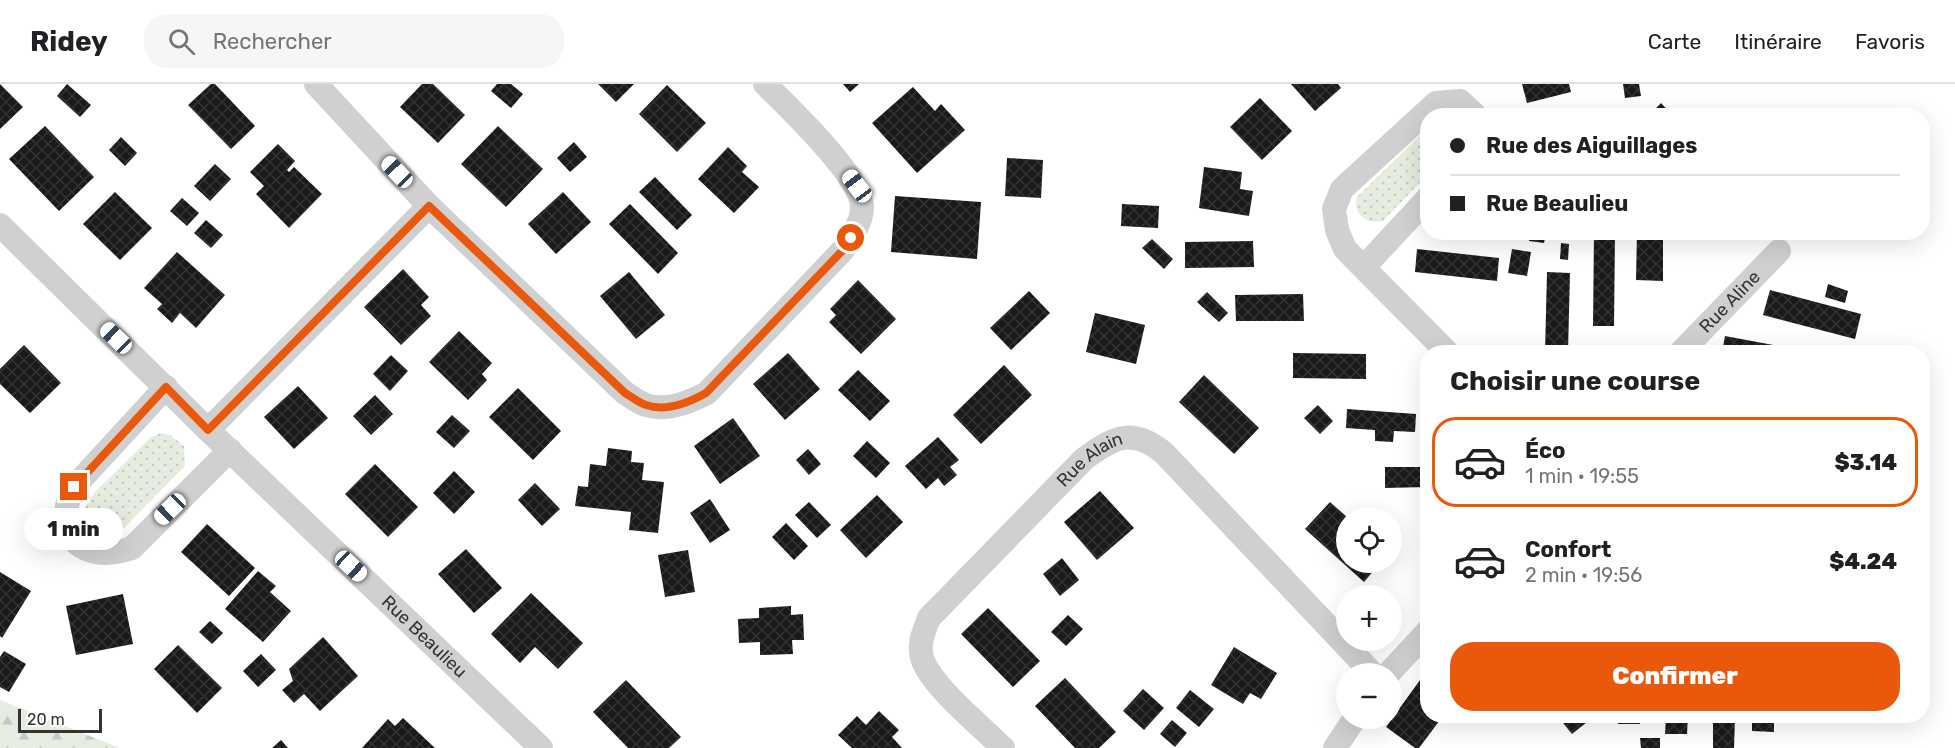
<!DOCTYPE html>
<html lang="fr">
<meta charset="utf-8">
<style>
body{margin:0;font-family:Rubik,sans-serif;background:#f6f6f6;color:#202124;height:100vh;display:flex;flex-direction:column;font-size:22px;white-space:nowrap}
*{box-sizing:border-box;margin:0}
p{font-size:20px;color:#757577}
.icon{flex:none;width:33px;height:33px;fill:none;stroke:currentColor;stroke-width:2;stroke-linecap:round;stroke-linejoin:round}
.map{position:relative;flex:1;overflow:hidden}
.details{position:absolute;left:1420px;top:261px;width:510px;height:378px;display:flex;flex-direction:column;background:#fff;border-radius:24px;box-shadow:0 6px 24px #0002}
.details>*{flex:none}
.top-card{position:absolute;left:1420px;top:24px;width:510px;height:132px;border-radius:24px;box-shadow:0 6px 24px #0002;display:grid;align-content:center;height:132px;padding:0 30px;background:#fff}
.controls{position:absolute;left:1336px;top:423px;display:grid;gap:12px}
.controls a{display:grid;place-items:center;width:66px;height:66px;border-radius:50%;background:#fff;box-shadow:0 6px 24px #0002;font-size:30px}
.scale{position:absolute;left:18px;bottom:15px;width:84px;box-sizing:border-box;padding-left:6px;border:3px solid #333;border-top:0;font-size:16px;line-height:21px;white-space:nowrap;color:#333;-webkit-text-stroke:4px #fff;paint-order:stroke}
.end{position:absolute;width:27px;height:27px;margin:-14px;border:8px solid #ea580c;background:#fff;box-shadow:0 0 0 3px #fff}
.from{border-radius:50%}
.bubble{position:absolute;height:42px;border-radius:21px;background:#fff;box-shadow:0 6px 24px #0002;font-size:20px;font-weight:800;line-height:42px;text-align:center}
.car{position:absolute;width:18px;height:36px;margin:-18px -9px;border-radius:8px;box-shadow:0 0 4px 2px #0007;background:linear-gradient(#fff 24%,#345 0 40%,#fff 0 76%,#345 0 86%,#fff 0)}
.top-card b{display:flex;align-items:center;gap:21px;height:57px;font-size:22px}
.top-card b+b{border-top:2px solid #e0e0e0}
.top-card i{width:15px;height:15px;background:#202124}
ul{padding:0;list-style:none}
li{display:flex;align-items:center;gap:18px;height:90px;margin:0 12px 9px;padding:0 18px;border:3px solid transparent;border-radius:24px}
li div{flex:1}
li b{display:block;font-size:22px}
li em{font-style:normal;font-weight:800}
li.selected{border-color:#ea580c}
li>.icon{width:54px;height:54px;stroke-width:1.5}
h2{padding:0 30px;font-size:27px;line-height:72px}
.primary-button{display:flex;gap:12px;margin-top:auto;padding:12px 30px}
.primary-button a{flex:1;height:69px;border-radius:24px;background:#ea580c;color:#fff;font-size:24px;font-weight:800;line-height:69px;text-align:center}
header{display:flex;align-items:center;gap:36px;box-sizing:border-box;height:84px;padding:0 30px;background:#fff;border-bottom:2px solid #e0e0e0}
header strong{font-size:28px}
nav{display:flex;gap:33px;margin-inline-start:auto;font-size:21px}
.search{width:420px;height:54px;background:#f6f6f6;display:flex;align-items:center;gap:15px;box-sizing:border-box;padding:0 21px;border-radius:24px;color:#757577;font-size:22px}
.map>svg:first-child{display:block}
</style>
<header>
<strong>Ridey</strong>
<div class="search"><svg class="icon" aria-label="search" viewBox="0 0 24 24"><circle cx="10" cy="10" r="6"/><path d="M15 15l6 6"/></svg>Rechercher</div>
<nav><a>Carte</a><a>Itinéraire</a><a>Favoris</a></nav>
</header>
<div class="map">
<svg width="1955" height="664" viewBox="0 0 1955 664">
<defs>
<pattern id="grass-dots" width="8" height="8" patternUnits="userSpaceOnUse" patternTransform="scale(1.5)"><rect width="8" height="8" fill="#e6ecdf"/><path d="M2 2h.1M6 6h.1" fill="none" stroke="#c6cbc0" stroke-width="1.8" stroke-linecap="round"/></pattern>
<pattern id="forest-firs" width="22" height="20" patternUnits="userSpaceOnUse" patternTransform="scale(1.5)"><rect width="22" height="20" fill="#e6ecdf"/><path d="M5 1l3.5 6h-7zM16 11l3.5 6h-7z" fill="#c6cbc0"/></pattern>
<pattern id="building-cross-hatch" width="8" height="8" patternUnits="userSpaceOnUse" patternTransform="scale(1.5)"><rect width="8" height="8" fill="#1a1a1a"/><path d="M0 0l8 8M0 8l8-8" fill="none" stroke="#333"/></pattern>
</defs>
<rect width="100%" height="100%" fill="#fff"/>
<!-- grass -->
<g fill="url(#grass-dots)">
<path d="M1428 44V90L1383 137C1367 141 1352 130 1357 113Z"/>
<polygon points="160,349 170,351 184,362 185,382 119,449 106,453 93,448 84,436 86,421 95,408 150,354"/>
</g>
<!-- forest -->
<polygon fill="url(#forest-firs)" points="0,616 120,664 0,664"/>
<!-- building -->
<g fill="url(#building-cross-hatch)">
<polygon points="0,0 23,23 0,45"/>
<polygon points="67,0 91,21 80,33 57,12"/>
<polygon points="211,0 215,0 255,42 231,65 188,21"/>
<polygon points="422,0 433,0 465,31 438,59 400,23"/>
<polygon points="497,0 511,0 523,10 511,24 491,7"/>
<polygon points="598,0 634,0 616,18"/>
<polygon points="843,0 859,0 850,8"/>
<polygon points="1291,0 1338,0 1341,4 1315,27"/>
<polygon points="1522,0 1569,0 1571,8 1527,19"/>
<polygon points="1623,0 1639,0 1641,12 1625,14"/>
<polygon points="667,1 706,39 677,68 639,30"/>
<polygon points="913,3 935,27 941,20 965,46 917,89 872,39"/>
<polygon points="1260,14 1292,47 1262,76 1230,43"/>
<polygon points="1661,19 1673,32 1650,30"/>
<polygon points="45,42 94,93 59,127 9,75"/>
<polygon points="498,42 543,85 506,123 461,80"/>
<polygon points="121,53 137,69 125,82 109,66"/>
<polygon points="574,58 587,73 570,88 557,74"/>
<polygon points="278,60 295,77 287,86 289,88 294,83 322,110 289,144 256,110 264,102 250,88"/>
<polygon points="728,63 747,82 742,88 759,103 734,129 698,95"/>
<polygon points="1007,74 1043,76 1041,114 1005,112"/>
<polygon points="215,80 231,95 210,117 194,102"/>
<polygon points="1204,83 1242,88 1240,105 1253,107 1249,132 1199,124"/>
<polygon points="655,93 692,131 677,146 639,108"/>
<polygon points="115,108 152,144 120,176 83,140"/>
<polygon points="563,108 591,138 556,170 528,140"/>
<polygon points="895,112 981,118 977,175 891,168"/>
<polygon points="182,114 199,129 187,142 170,127"/>
<polygon points="630,120 678,169 658,190 609,140"/>
<polygon points="1122,120 1159,122 1158,144 1121,142"/>
<polygon points="206,136 223,151 211,164 194,149"/>
<polygon points="1530,148 1546,148 1544,159 1529,157"/>
<polygon points="1594,148 1615,148 1614,242 1593,242"/>
<polygon points="1637,148 1663,148 1663,197 1636,196"/>
<polygon points="1152,155 1173,175 1164,185 1142,164"/>
<polygon points="1253,157 1254,183 1185,184 1185,158"/>
<polygon points="1561,159 1569,160 1568,176 1560,175"/>
<polygon points="1417,165 1499,174 1497,197 1415,188"/>
<polygon points="1512,165 1531,168 1527,192 1508,189"/>
<polygon points="177,168 225,211 196,244 180,229 172,239 157,225 162,220 144,204"/>
<polygon points="403,185 429,213 421,221 431,232 401,261 364,223"/>
<polygon points="629,188 665,231 636,255 600,212"/>
<polygon points="1547,188 1570,189 1568,268 1545,268"/>
<polygon points="858,196 896,235 861,270 829,238 836,231 830,225"/>
<polygon points="1828,200 1848,207 1845,219 1825,213"/>
<polygon points="1770,206 1861,230 1855,255 1763,231"/>
<polygon points="1029,207 1050,229 1011,266 990,244"/>
<polygon points="1207,208 1228,229 1219,238 1197,218"/>
<polygon points="1303,210 1304,237 1236,237 1235,211"/>
<polygon points="1095,229 1145,241 1136,280 1086,268"/>
<polygon points="459,247 492,279 482,290 487,296 468,316 429,278"/>
<polygon points="1725,252 1806,267 1806,268 1722,268"/>
<polygon points="24,261 61,299 30,329 0,300 0,285"/>
<polygon points="788,269 820,305 785,336 753,300"/>
<polygon points="1293,269 1366,270 1366,295 1293,294"/>
<polygon points="391,271 408,287 390,307 373,290"/>
<polygon points="1004,281 1032,311 981,360 953,331"/>
<polygon points="858,286 890,317 870,337 838,306"/>
<polygon points="1204,291 1259,344 1234,370 1179,318"/>
<polygon points="298,302 328,334 294,365 264,333"/>
<polygon points="518,304 561,347 533,376 489,333"/>
<polygon points="375,311 393,330 371,351 353,332"/>
<polygon points="1318,321 1333,337 1320,350 1304,334"/>
<polygon points="1347,325 1416,330 1415,348 1394,347 1393,358 1375,357 1375,346 1346,344"/>
<polygon points="452,331 470,347 454,364 436,348"/>
<polygon points="733,334 760,372 720,400 694,362"/>
<polygon points="938,353 959,376 950,383 957,391 944,402 938,394 926,405 905,382"/>
<polygon points="867,357 890,379 876,394 853,372"/>
<polygon points="608,364 632,367 631,378 644,379 642,396 664,398 658,449 629,446 631,428 575,422 578,402 588,403 590,380 606,382"/>
<polygon points="808,365 821,380 809,391 796,376"/>
<polygon points="375,380 418,423 388,453 345,410"/>
<polygon points="1385,383 1428,383 1428,403 1385,404"/>
<polygon points="454,387 475,408 454,430 433,409"/>
<polygon points="535,399 560,425 542,442 518,416"/>
<polygon points="1100,407 1134,444 1097,476 1064,438"/>
<polygon points="877,411 903,438 866,474 840,446"/>
<polygon points="710,415 730,446 710,459 690,429"/>
<polygon points="809,418 831,441 817,454 795,431"/>
<polygon points="1330,418 1347,433 1347,478 1381,478 1364,498 1305,445"/>
<polygon points="786,439 808,462 794,476 772,453"/>
<polygon points="207,440 255,484 229,512 181,468"/>
<polygon points="466,465 502,504 474,529 438,490"/>
<polygon points="688,466 695,508 665,513 658,471"/>
<polygon points="1062,474 1079,496 1060,512 1043,490"/>
<polygon points="258,487 276,502 270,508 291,527 263,558 225,525"/>
<polygon points="0,488 31,507 2,554 0,552"/>
<polygon points="531,509 583,559 558,585 535,563 520,579 491,550"/>
<polygon points="123,510 133,560 76,571 66,522"/>
<polygon points="791,522 791,531 803,530 804,556 792,556 793,570 760,571 760,558 739,559 738,535 759,534 759,524"/>
<polygon points="988,524 1040,577 1013,603 961,550"/>
<polygon points="1068,531 1083,545 1066,562 1051,548"/>
<polygon points="210,537 223,549 212,560 199,548"/>
<polygon points="323,553 358,592 320,627 304,610 294,619 282,606 293,597 289,585"/>
<polygon points="178,561 222,604 197,629 154,585"/>
<polygon points="1234,563 1277,589 1261,615 1250,609 1243,620 1211,601"/>
<polygon points="4,567 26,580 9,608 0,603 0,573"/>
<polygon points="261,570 276,586 258,603 243,587"/>
<polygon points="1428,585 1428,632 1443,632 1419,664 1415,664 1386,643"/>
<polygon points="1065,594 1116,648 1099,664 1075,664 1035,622"/>
<polygon points="626,596 681,653 669,664 628,664 593,628"/>
<polygon points="1143,605 1164,624 1144,646 1123,627"/>
<polygon points="1190,606 1214,625 1199,643 1176,624"/>
<polygon points="879,627 899,646 892,653 902,664 852,664 838,651 857,632 866,641"/>
<polygon points="1572,632 1582,632 1587,638 1572,650 1563,639"/>
<rect x="1618" y="632" width="22" height="8"/>
<polygon points="1666,632 1688,632 1687,650 1665,650"/>
<polygon points="1713,632 1735,632 1734,664 1713,664"/>
<polygon points="1752,632 1774,632 1774,648 1752,647"/>
<polygon points="1792,632 1813,632 1813,635 1792,634"/>
<polygon points="403,634 435,664 362,664 388,635 395,642"/>
<polygon points="1172,636 1187,649 1175,663 1160,650"/>
<polygon points="1640,654 1660,654 1660,664 1641,664"/>
<polygon points="281,656 288,664 272,664"/>
</g>
<g fill="none" stroke-linecap="round" stroke-linejoin="round">
<!-- street -->
<g stroke="#d0d0d0" stroke-width="24">
<polyline points="316,0 429,122"/>
<path id="s1" d="M0 141 208 346 541 664"/>
<polyline points="1364,183 1428,114"/>
<polyline points="1447,268 1345,165 1337,146 1334,125 1342,105 1436,19 1460,17 1476,32"/>
<path id="s2" d="M1681 268 1779 167"/>
<path d="M166 303 74 403C49 452 84 481 132 464L230 366"/>
<path d="M208 346 429 122 625 309C632 313 639 319 646 321 666 328 690 318 707 309L843 166C851 153 861 140 862 125 864 94 788 23 765 0"/>
<polyline points="1388,590 1428,547"/>
<path id="s3" d="M1003 664C981 642 931 602 922 574 918 560 924 547 929 534L1084 375C1114 353 1132 343 1164 369L1373 590"/>
<polyline points="1335,664 1355,634"/>
</g>
</g>
<g fill="none" stroke-linecap="round" stroke-linejoin="round">
<!-- route -->
<path stroke="#ea580c" stroke-width="8" d="M74 403 166 303 208 346 429 122 625 309C632 313 639 319 646 321 666 328 690 318 706 309L843 166 851 154"/>
</g>
<g text-anchor="middle" dominant-baseline="central" stroke-width="6" stroke-linejoin="round" paint-order="stroke">
<!-- street labels -->
<g font-size="18" fill="#333" stroke="#fff">
<text stroke="none"><textPath href="#s2" startOffset="70">Rue Aline</textPath></text>
<text stroke="none"><textPath href="#s3" startOffset="390">Rue Alain</textPath></text>
<text stroke="none"><textPath href="#s1" startOffset="591">Rue Beaulieu</textPath></text>
</g>
</g>
</svg>
<div class="controls">
<a><svg class="icon" aria-label="locate" viewBox="0 0 24 24"><circle cx="12" cy="12" r="6"/><path d="M12 2v4M12 18v4M2 12h4M18 12h4"/></svg></a>
<a>+</a>
<a>−</a>
</div>
<div class="scale">20 m</div>
<i class="end from" style="left:851px;top:154px"></i>
<i class="end" style="left:74px;top:403px"></i>
<div class="bubble" style="left:24px;top:424px;width:99px">1 min</div>
<i class="car" style="left:397px;top:88px;rotate:316deg"></i>
<i class="car" style="left:857px;top:102px;rotate:323deg"></i>
<i class="car" style="left:116px;top:254px;rotate:314deg"></i>
<i class="car" style="left:170px;top:425px;rotate:226deg"></i>
<i class="car" style="left:351px;top:482px;rotate:133deg"></i>
<div class="top-card">
<b><i class="from"></i>Rue des Aiguillages</b>
<b><i></i>Rue Beaulieu</b>
</div>
<section class="details">
<h2>Choisir une course</h2>
<ul>
<li class="selected"><svg class="icon" aria-label="car" viewBox="0 0 24 24"><path d="M5 17H2v-5l4-1 3-4h7l3 4 3 1v5h-3M9 17h6M6 11h13"/><circle cx="7" cy="17" r="2"/><circle cx="17" cy="17" r="2"/></svg><div><b>Éco</b><p>1 min · 19:55</p></div><em>$3.14</em></li>
<li><svg class="icon" aria-label="car" viewBox="0 0 24 24"><path d="M5 17H2v-5l4-1 3-4h7l3 4 3 1v5h-3M9 17h6M6 11h13"/><circle cx="7" cy="17" r="2"/><circle cx="17" cy="17" r="2"/></svg><div><b>Confort</b><p>2 min · 19:56</p></div><em>$4.24</em></li>
</ul>
<div class="primary-button"><a>Confirmer</a></div>
</section>
</div>
